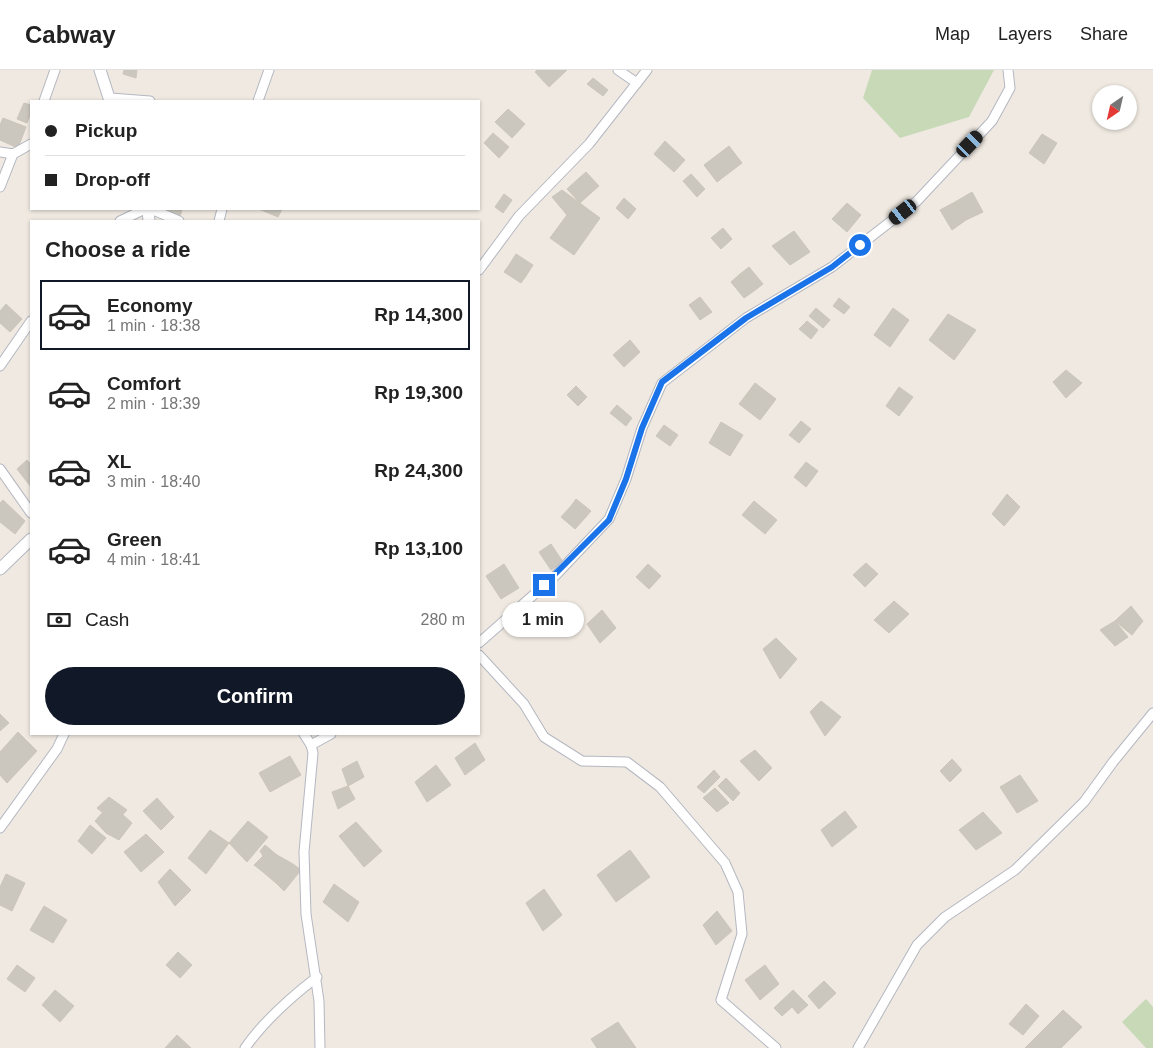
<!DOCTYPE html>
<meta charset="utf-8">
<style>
body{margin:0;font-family:Arial,sans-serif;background:#f2f2f2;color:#222;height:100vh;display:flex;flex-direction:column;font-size:19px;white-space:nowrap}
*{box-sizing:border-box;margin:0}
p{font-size:16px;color:#767676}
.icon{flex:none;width:28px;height:28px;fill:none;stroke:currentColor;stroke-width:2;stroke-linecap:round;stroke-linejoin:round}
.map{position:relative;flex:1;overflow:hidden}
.panel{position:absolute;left:30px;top:150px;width:450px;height:515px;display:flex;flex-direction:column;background:#fff;border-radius:0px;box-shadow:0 1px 4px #0004}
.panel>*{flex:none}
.top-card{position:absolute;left:30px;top:30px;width:450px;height:110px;border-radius:0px;box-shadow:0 1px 4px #0004;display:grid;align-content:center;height:110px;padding:0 15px;background:#fff}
.needle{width:32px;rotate:214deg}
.controls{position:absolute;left:1092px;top:15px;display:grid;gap:10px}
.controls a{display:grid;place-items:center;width:45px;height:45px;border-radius:50%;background:#fff;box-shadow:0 1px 4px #0004;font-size:25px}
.end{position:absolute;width:22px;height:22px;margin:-11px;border:6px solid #1a73e8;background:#fff;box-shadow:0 0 0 2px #fff}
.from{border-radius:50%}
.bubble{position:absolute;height:35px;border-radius:18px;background:#fff;box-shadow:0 1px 4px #0004;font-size:16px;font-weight:800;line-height:35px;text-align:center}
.car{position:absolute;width:15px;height:30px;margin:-15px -8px;border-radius:6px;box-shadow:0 0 4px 1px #0007;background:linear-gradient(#222 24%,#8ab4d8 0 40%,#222 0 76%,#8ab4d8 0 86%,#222 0)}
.top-card b{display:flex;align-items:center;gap:18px;height:48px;font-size:19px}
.top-card b+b{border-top:1px solid #e0e0e0}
.top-card i{width:12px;height:12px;background:#222}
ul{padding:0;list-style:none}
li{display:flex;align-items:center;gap:15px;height:70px;margin:0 10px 8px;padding:0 5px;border:2px solid transparent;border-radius:0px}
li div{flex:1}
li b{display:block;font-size:19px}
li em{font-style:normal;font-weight:800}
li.selected{border-color:#111827}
li>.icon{width:45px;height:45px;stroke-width:1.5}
h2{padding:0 15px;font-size:22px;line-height:60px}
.pay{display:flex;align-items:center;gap:12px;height:55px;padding:0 15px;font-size:19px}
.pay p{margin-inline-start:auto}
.button{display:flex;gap:10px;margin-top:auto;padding:10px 15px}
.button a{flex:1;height:58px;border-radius:30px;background:#111827;color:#fff;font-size:20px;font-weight:800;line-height:58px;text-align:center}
header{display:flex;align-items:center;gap:30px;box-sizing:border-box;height:70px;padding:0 25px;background:#fff;border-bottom:1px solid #e0e0e0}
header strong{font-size:24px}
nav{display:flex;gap:28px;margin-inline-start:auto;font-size:18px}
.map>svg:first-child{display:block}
</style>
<header>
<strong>Cabway</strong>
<nav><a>Map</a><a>Layers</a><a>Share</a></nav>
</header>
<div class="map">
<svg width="1153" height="978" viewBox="0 0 1153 978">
<rect width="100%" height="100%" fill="#efe9e1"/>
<!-- cemetery -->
<g fill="#c8d9b8">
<polygon points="872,0 994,0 969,47 900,68 863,28"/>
<polygon points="1146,929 1153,937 1153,978 1146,978 1122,952"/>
</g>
<!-- building -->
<g fill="#cbc7bf" stroke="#cbc5ba">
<polygon points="124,0 137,0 136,8 123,4"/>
<polygon points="537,0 567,0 549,17 535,2"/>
<polygon points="593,8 608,20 603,26 587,14"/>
<polygon points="24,33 31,35 31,43 27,53 17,49"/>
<polygon points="508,39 525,54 512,68 495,52"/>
<polygon points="3,48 26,57 18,78 0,70 0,55"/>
<polygon points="493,63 509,77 499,88 484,73"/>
<polygon points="1042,64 1057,73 1044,94 1029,83"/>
<polygon points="665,71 685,90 674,102 654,84"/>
<polygon points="729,76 742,93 717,112 704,95"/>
<polygon points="586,102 599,116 591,123 578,109"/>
<polygon points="691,104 705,119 697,127 683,111"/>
<polygon points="578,109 591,123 580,133 567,119"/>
<polygon points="562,120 600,148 574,185 550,168 567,145 552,127"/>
<polygon points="972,122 983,142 966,150 955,132"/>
<polygon points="504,124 512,130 503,143 495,137"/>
<polygon points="624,128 636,139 628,149 616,138"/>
<polygon points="955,132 966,150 952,160 940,140"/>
<polygon points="847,133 861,145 847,162 832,149"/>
<polygon points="164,139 182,139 180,147 164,140"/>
<polygon points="259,139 282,139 278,147"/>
<polygon points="723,158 732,169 721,179 711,168"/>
<polygon points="794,161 810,182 790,195 772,176"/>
<polygon points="516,184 533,195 526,206 509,195"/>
<polygon points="509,195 526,206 521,213 504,202"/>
<polygon points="749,197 763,214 754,221 740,204"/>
<polygon points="740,204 754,221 744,228 731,212"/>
<polygon points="700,227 712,242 700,250 689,235"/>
<polygon points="839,228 850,237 844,244 833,236"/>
<polygon points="6,234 22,249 10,262 0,253 0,241"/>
<polygon points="816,238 830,250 823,258 809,246"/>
<polygon points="893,238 909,250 890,277 874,265"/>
<polygon points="948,244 976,260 954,290 929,270"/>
<polygon points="807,251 818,260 811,269 799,259"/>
<polygon points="630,270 640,282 624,297 613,285"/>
<polygon points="1066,300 1082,313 1066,328 1053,312"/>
<polygon points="755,313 776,329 767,341 746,325"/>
<polygon points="576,316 587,327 578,336 567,325"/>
<polygon points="899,317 913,327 899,346 886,336"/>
<polygon points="746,325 767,341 760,350 739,334"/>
<polygon points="617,335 632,348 626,356 610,343"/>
<polygon points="801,351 811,359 799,373 789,365"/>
<polygon points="721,352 743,365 730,386 709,373"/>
<polygon points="664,355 678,365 670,376 656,366"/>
<polygon points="27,390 31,394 31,417 17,399"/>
<polygon points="806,392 818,401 806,417 794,407"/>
<polygon points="1007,424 1020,437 1004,456 992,444"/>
<polygon points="576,429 591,441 585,448 571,436"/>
<polygon points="3,430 25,451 15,464 0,452 0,433"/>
<polygon points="754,431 777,450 765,464 742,445"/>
<polygon points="571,436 585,448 575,459 561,447"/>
<polygon points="551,474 563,492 551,500 539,482"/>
<polygon points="866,493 878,504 865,517 853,505"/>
<polygon points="504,494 519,518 501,529 486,506"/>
<polygon points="648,494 661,506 649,519 636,507"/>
<polygon points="894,531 909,544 889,563 874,550"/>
<polygon points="1131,536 1143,551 1132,565 1115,551"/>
<polygon points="602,540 616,558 600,573 587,554"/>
<polygon points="1115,551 1128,567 1115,576 1100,560"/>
<polygon points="776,568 797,589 780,609 763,579"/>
<polygon points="821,631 841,647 825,666 810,642"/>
<polygon points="0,644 9,653 0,661"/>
<polygon points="18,662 37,681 7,713 0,705 0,682"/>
<polygon points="475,673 485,690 465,705 455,688"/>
<polygon points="755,680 772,698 759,711 740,691"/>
<polygon points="290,686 301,705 270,722 259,703"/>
<polygon points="952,689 962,700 950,712 940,701"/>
<polygon points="357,691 364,707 348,716 342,699"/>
<polygon points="436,695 451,715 427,732 415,712"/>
<polygon points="714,700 720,707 704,723 697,717"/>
<polygon points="1020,705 1038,731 1017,743 1000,717"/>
<polygon points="726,708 740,723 733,731 718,716"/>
<polygon points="348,716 355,729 338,739 332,722"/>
<polygon points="715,718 729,733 717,742 703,728"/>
<polygon points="109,727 127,740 115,753 97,738"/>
<polygon points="157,728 174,747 161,760 143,741"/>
<polygon points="845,741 857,757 832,777 821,760"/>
<polygon points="103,742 115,753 106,763 95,751"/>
<polygon points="983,742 1002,763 976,780 959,760"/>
<polygon points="122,744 132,753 119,770 106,763"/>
<polygon points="248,751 268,767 247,792 229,773"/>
<polygon points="356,752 382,781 364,797 339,766"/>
<polygon points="90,755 106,768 92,784 78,771"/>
<polygon points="210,760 229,773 206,804 188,788"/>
<polygon points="146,764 164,782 141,802 124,782"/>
<polygon points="265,775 277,785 263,802 254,795 263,786 260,781"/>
<polygon points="630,780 650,807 616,832 597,805"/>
<polygon points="277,785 293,794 276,813 263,802"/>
<polygon points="293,794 301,800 284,821 276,813"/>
<polygon points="170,799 191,820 175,836 158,812"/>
<polygon points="6,804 25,813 12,841 0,835 0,817"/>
<polygon points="334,814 359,832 348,852 323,832"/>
<polygon points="544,819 562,845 543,861 526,833"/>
<polygon points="44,836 67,850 53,873 30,860"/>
<polygon points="717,841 732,861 716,875 703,855"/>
<polygon points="178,882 192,895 180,908 166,895"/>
<polygon points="17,895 35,908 25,922 7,909"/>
<polygon points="765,895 779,914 760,930 745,910"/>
<polygon points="824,911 836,923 819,939 808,926"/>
<polygon points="55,920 74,936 60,952 42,935"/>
<polygon points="793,920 808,935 798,944 792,937 782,946 774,938"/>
<polygon points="1026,934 1039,946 1023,965 1009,954"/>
<polygon points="1063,940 1082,957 1061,978 1025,978"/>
<polygon points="618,952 636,978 597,978 591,969"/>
<polygon points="177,965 191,978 165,978"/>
</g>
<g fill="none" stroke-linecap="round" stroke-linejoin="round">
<defs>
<g id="minor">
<polyline points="618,0 637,13"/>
<polyline points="110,28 150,31"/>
<polyline points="44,31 55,0"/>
<polyline points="258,31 269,0"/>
<polyline points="0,82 13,84 31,74"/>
<polyline points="0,117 13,84"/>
<polyline points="151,139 179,151"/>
<polyline points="120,151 145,139"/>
<polyline points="219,151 222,139"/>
<polyline points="479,200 519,146 589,74 647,0"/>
<polyline points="0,296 31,251"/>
<polyline points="0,399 31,443"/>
<polyline points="479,573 556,505 609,449 626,409 642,358 662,313 746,248 832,197 917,131 992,51 1010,18 1008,0"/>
<polyline points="479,585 524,634 544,667 582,691 627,692 660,717 725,793 738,822 742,864 721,930 776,978"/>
<polyline points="304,664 311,675 313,683 304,782 306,844 319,931 320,978"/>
<polyline points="311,675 331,664"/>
<polyline points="0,758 57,679 64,664"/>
<path d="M245 978C264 951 291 927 317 907"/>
<polyline points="858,978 917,875 945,847 1015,800 1084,732 1113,692 1153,643"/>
</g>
<g id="tertiary">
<polyline points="100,0 110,31"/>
<polyline points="148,139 149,151"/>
<polyline points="0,499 31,469"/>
</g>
</defs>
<!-- minor casing -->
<use href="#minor" stroke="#b4b7c1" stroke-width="11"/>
<!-- tertiary casing -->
<use href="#tertiary" stroke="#b4b7c1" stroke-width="13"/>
<!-- minor -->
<use href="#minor" stroke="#fff" stroke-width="9"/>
<!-- tertiary -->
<use href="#tertiary" stroke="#fff" stroke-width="11"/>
</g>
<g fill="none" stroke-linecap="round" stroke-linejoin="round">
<!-- route -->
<polyline stroke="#1a73e8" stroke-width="6" points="544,515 609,450 626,409 642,358 662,312 746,248 832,197 860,175"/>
</g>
</svg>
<div class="controls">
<a><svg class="needle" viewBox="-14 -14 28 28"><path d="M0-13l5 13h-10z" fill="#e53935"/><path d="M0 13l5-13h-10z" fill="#767676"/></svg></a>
</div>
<i class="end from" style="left:860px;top:175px"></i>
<i class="end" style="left:544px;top:515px"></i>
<div class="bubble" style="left:502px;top:532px;width:82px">1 min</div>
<i class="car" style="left:970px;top:74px;rotate:44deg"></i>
<i class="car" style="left:903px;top:142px;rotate:232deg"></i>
<div class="top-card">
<b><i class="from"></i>Pickup</b>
<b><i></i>Drop-off</b>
</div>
<section class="panel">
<h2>Choose a ride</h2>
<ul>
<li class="selected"><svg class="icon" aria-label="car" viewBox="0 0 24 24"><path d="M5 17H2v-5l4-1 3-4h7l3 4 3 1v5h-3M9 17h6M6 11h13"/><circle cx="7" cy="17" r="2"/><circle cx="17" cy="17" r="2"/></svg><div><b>Economy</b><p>1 min · 18:38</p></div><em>Rp 14,300</em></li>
<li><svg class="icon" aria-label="car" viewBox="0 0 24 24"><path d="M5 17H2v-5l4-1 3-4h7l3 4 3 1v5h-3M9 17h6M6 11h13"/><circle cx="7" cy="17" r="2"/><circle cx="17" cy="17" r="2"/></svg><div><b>Comfort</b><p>2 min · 18:39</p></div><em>Rp 19,300</em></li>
<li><svg class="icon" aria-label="car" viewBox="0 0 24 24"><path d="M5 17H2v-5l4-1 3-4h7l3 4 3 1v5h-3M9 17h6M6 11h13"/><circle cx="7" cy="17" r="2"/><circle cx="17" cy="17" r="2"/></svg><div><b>XL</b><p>3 min · 18:40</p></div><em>Rp 24,300</em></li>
<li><svg class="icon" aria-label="car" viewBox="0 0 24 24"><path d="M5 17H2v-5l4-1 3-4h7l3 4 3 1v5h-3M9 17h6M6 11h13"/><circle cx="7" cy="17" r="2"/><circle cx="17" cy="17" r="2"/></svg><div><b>Green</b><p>4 min · 18:41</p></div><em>Rp 13,100</em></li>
</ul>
<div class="pay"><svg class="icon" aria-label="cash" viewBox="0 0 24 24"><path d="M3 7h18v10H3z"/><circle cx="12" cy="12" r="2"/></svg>Cash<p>280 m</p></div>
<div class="button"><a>Confirm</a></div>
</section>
</div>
